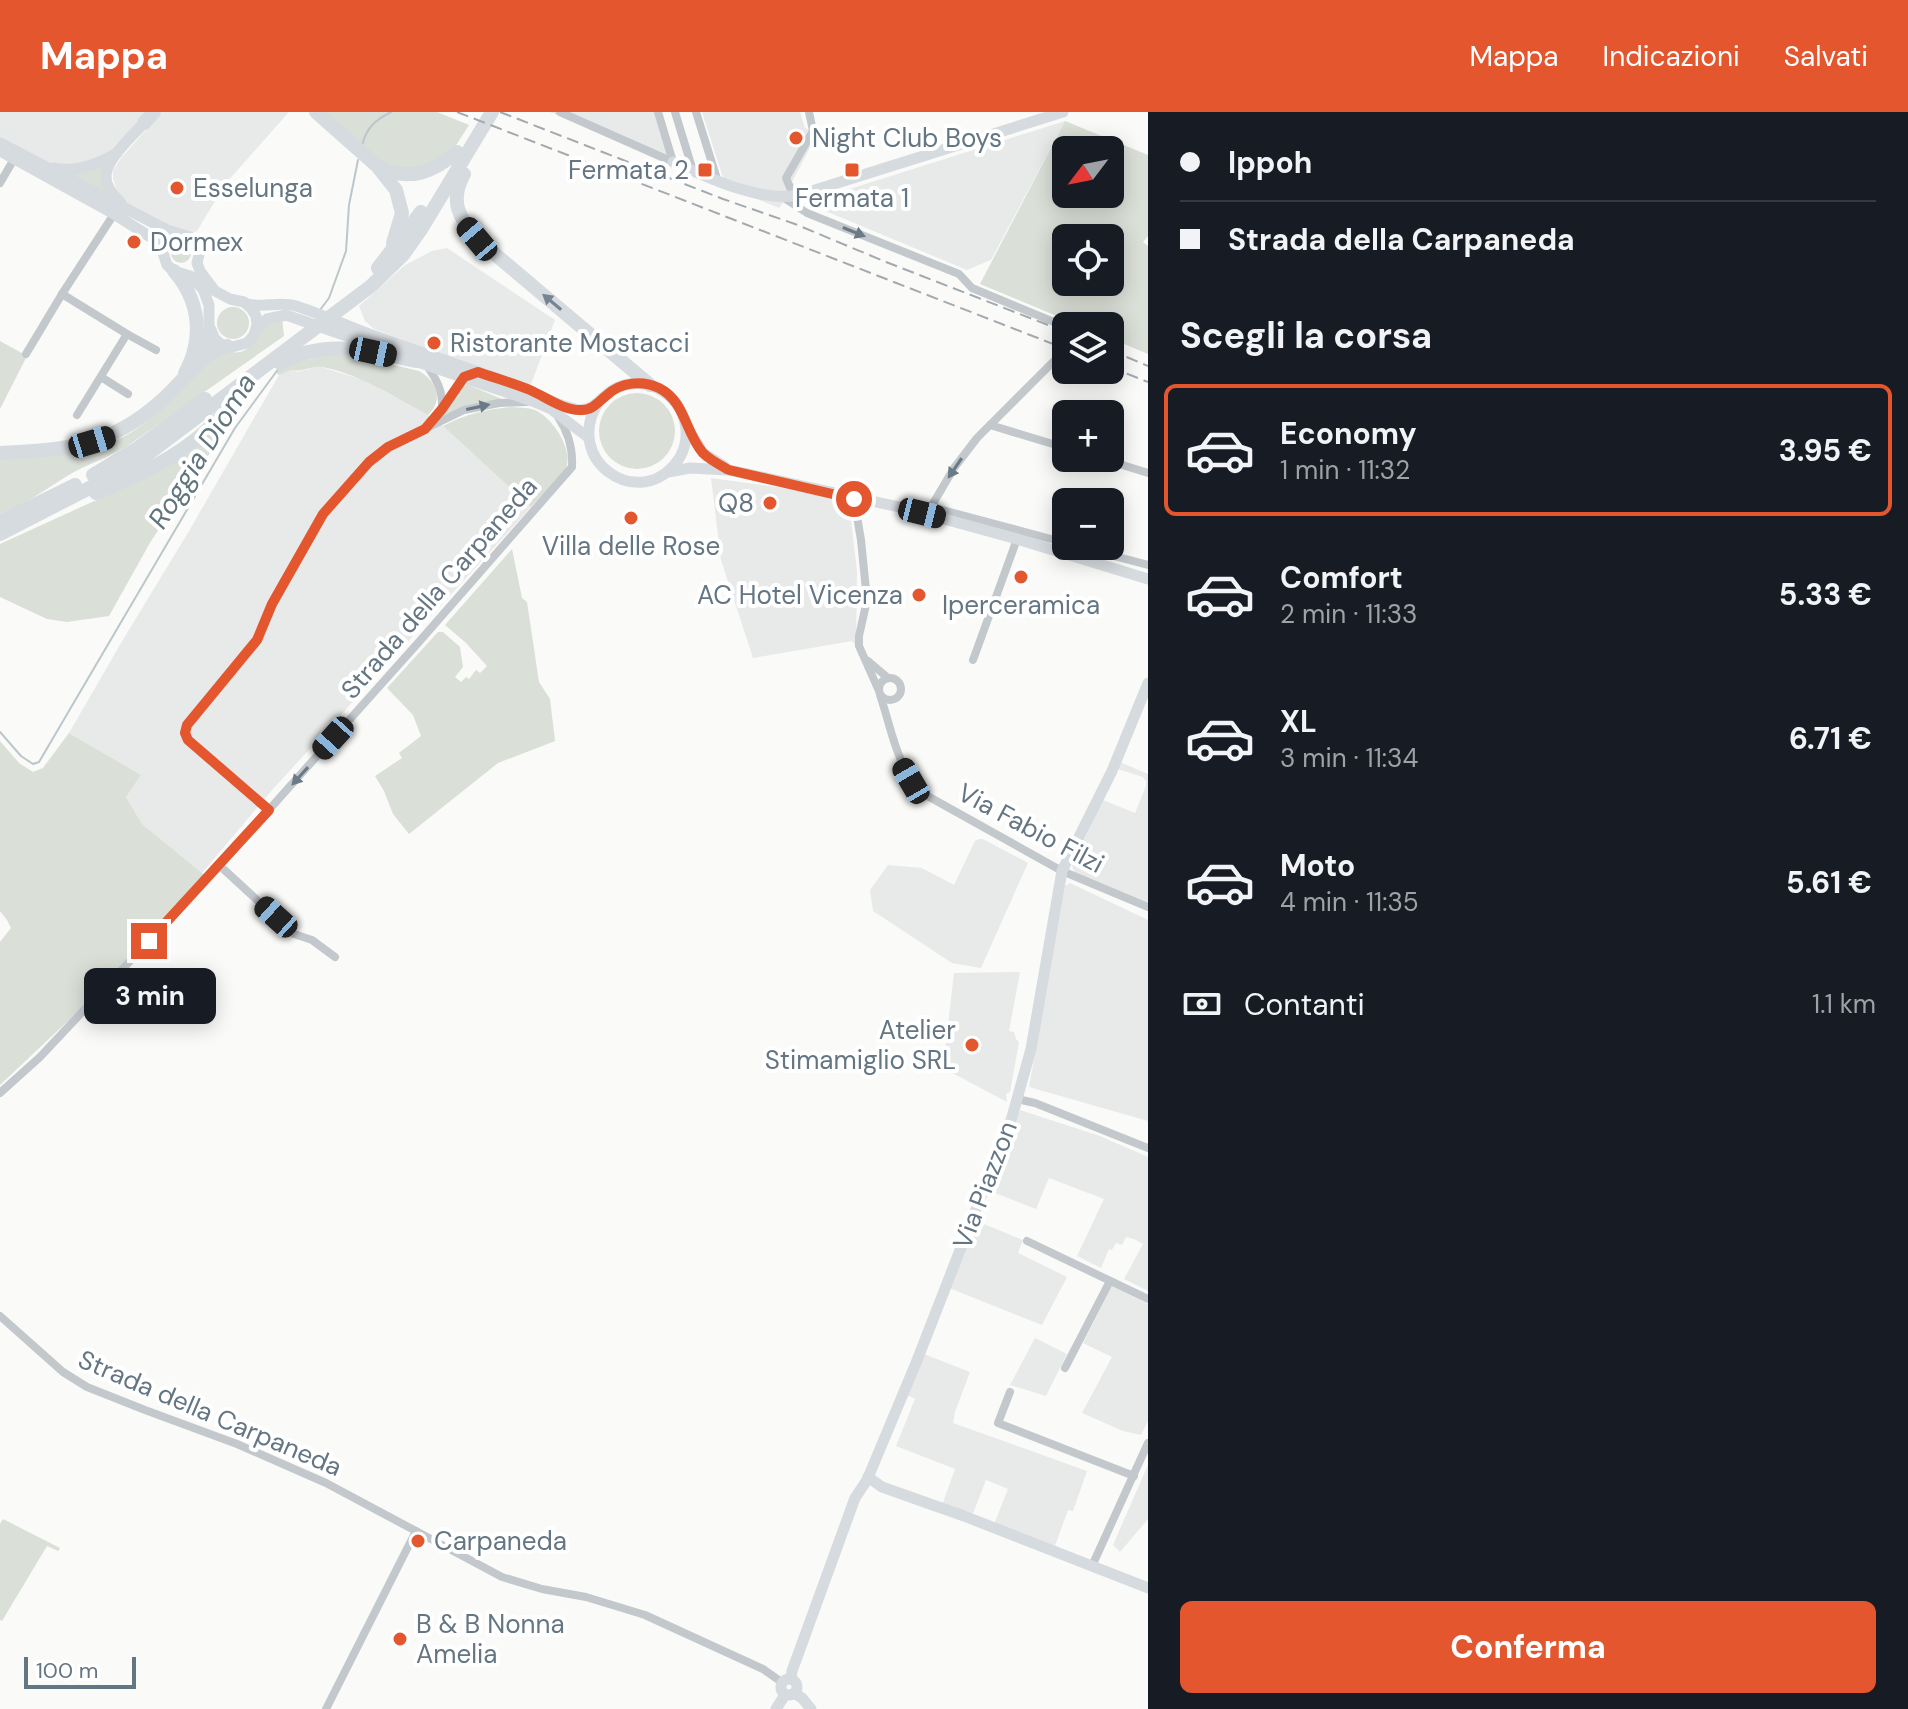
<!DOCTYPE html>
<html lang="it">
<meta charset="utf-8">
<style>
body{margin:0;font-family:"DM Sans",sans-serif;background:#242831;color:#f1f3f6;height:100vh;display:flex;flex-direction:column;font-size:30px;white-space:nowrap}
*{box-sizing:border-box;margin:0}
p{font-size:26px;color:#9ea1a6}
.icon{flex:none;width:44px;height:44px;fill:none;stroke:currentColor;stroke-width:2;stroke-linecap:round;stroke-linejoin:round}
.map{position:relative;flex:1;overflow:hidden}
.drawer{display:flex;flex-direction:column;background:#171b24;width:760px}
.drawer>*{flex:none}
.hud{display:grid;align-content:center;height:176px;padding:0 32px;background:#171b24}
.needle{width:52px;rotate:238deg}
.buttons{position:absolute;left:1052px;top:24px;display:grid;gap:16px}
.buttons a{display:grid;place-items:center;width:72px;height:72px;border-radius:12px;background:#171b24;box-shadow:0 4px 20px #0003;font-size:40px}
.scale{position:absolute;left:24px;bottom:20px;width:112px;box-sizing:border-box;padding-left:8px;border:4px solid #657683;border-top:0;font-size:22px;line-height:28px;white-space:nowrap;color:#657683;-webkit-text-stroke:6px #fff;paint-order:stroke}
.end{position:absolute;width:36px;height:36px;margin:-18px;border:10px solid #e4572e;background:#fff;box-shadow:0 0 0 4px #fff}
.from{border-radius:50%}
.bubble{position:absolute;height:56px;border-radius:12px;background:#171b24;box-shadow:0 4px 20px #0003;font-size:26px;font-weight:700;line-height:56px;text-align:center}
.car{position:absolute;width:24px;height:48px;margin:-24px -12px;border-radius:10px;box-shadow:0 0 6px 2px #0007;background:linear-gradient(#222 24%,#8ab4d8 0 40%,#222 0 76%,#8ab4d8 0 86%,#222 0)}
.hud b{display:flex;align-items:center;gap:28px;height:76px;font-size:30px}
.hud b+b{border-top:2px solid #363941}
.hud i{width:20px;height:20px;background:#f1f3f6}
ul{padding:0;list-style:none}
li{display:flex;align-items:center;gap:24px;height:132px;margin:0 16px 12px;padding:0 16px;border:4px solid transparent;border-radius:12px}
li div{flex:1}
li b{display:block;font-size:30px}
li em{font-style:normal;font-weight:700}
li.active{border-color:#e4572e}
li>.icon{width:72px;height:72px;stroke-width:1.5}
h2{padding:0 32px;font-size:36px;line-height:96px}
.pay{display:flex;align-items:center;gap:20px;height:88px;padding:0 32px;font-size:30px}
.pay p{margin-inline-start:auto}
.cta{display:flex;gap:16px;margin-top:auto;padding:16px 32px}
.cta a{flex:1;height:92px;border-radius:12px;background:#e4572e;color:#fff;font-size:32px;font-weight:700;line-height:92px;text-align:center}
header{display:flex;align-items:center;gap:48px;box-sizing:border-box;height:112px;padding:0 40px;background:#e4572e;color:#fff}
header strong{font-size:38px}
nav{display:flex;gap:44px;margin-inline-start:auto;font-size:28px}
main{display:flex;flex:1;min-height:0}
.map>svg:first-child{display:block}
</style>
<header>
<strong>Mappa</strong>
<nav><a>Mappa</a><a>Indicazioni</a><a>Salvati</a></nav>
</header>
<main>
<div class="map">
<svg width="1148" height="1597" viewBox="0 0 1148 1597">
<rect width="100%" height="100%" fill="#fafaf8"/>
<!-- built -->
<g fill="#e8e9e9">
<polygon points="0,0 148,0 113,39 88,52 56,55 0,28"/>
<polygon points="162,0 289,0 226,71 197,119 191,121 175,118 127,92 116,76 113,67 113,58 122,45"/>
<polygon points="550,0 654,0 671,52"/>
<polygon points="702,0 800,0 805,16 817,22 792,70 796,74 779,96 726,75"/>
<polygon points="1065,9 991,148 967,158 811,93 815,88"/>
<polygon points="447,136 555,208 530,275 374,217 365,209 359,194 405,153 432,139"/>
<polygon points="318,254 364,268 428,303 443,314 531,395 273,677 202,761 142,712 126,685 141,663 69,621 121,531 189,419 279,263 291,258 298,260"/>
<polygon points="711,366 784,376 849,390 857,460 856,534 852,529 753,546 721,448"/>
<polygon points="1120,650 1148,662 1148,795 1075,761 1072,754 1103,688 1135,701 1146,674 1146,669 1143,665 1117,657"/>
<polygon points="979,727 983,727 1028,751 981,856 952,851 873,799 870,778 888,753 922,756 954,773 975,729"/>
<polygon points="1070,771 1148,808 1148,1009 1029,975 1065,774"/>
<polygon points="1020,860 1009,919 1014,920 1016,927 1019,930 1010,980 1006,982 1007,990 943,956 954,861"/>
<polygon points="1020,998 1100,1024 1148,1045 1148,1179 1124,1167 1143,1132 1134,1127 1126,1125 1122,1133 1116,1131 1112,1138 1109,1137 1101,1156 1077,1144 1104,1087 1049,1066 1036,1097 990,1079"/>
<polygon points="984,1112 1023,1128 1018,1141 1067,1165 1042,1213 949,1176 969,1125 979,1123"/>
<polygon points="1112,1174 1148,1192 1148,1309 1141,1323 1123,1319 1082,1301 1112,1245 1083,1231"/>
<polygon points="1035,1226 1067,1242 1046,1284 1010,1273"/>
<polygon points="924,1242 970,1260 955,1300 953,1311 1087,1359 1073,1399 1068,1398 1055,1434 994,1412 1008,1377 986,1368 972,1404 942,1393 955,1357 896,1334 915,1287 907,1283"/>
<polygon points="1148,1353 1148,1407 1120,1440 1113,1433"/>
</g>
<!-- green -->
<g fill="#dadfd7" fill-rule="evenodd">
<polygon points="320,0 437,0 469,13 453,38 435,55 385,57"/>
<path d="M1065 9 1148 43V124L1143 130 1148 134V242L1110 226V214H1081L980 172ZM1066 38H1110V82H1066ZM1066 126H1110V170H1066Z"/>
<polygon points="103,54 106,77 104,80 71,64 72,62"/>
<circle cx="181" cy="141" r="10"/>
<circle cx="233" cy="211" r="16"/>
<path d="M282 206 284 224 126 335C109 345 91 351 74 360 49 374 27 393 0 402V346C47 342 98 344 138 316 159 302 174 281 192 264 202 254 215 247 227 239 253 246 250 226 263 215 268 211 276 209 282 206Z"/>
<polygon points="0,229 27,244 0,297"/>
<path d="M331 242 361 245 419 259C437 269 444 288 428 303 394 285 360 262 322 255 311 253 302 261 291 258L279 263 275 260 292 251Z"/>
<polygon points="466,272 502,287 470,293 441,305 462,275"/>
<circle cx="637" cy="319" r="38"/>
<path d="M511 295C520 296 529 295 537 299 555 309 576 341 564 361L531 395 443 314C467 302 484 298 511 295Z"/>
<polygon points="223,313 214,335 151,429 109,504 67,510 47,507 0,485 0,432 149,364 191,340"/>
<polygon points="512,437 522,486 527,490 539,570 550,587 555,629 498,651 409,722 393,702 384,679 375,664 402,646 399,641 421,624 413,603 387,576 438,520 443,520 460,535 463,555 455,565 461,570 466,565 469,567 476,558 480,561 487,554 466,531 445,513"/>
<polygon points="69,621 141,663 126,685 142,712 202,761 207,767 86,892 0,973 0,830 11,816 7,808 0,799 0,629 19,651 33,660 43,656"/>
<polygon points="3,1407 60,1436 58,1439 47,1434 2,1509 0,1508 0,1412"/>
</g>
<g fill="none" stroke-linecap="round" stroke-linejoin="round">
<!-- stream -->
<g stroke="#bbc7cb" stroke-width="2">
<path d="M362 34C366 16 375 8 391 0"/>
<polyline points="320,198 329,186 346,139 349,93 358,48"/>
<polyline points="0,620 21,644 33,652 39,650 235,316 279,256"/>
</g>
<!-- street -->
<g stroke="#c3c8cc" stroke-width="8">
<polyline points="560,0 673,50"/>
<polyline points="658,0 673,50"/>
<polyline points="675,0 693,59"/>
<polyline points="696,0 717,67"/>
<polyline points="0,71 14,47"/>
<polyline points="799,83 791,78 786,66 813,19 809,0"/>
<polyline points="784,86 807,101 959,162 972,176 1066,215"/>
<polyline points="62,182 127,222 77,303"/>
<polyline points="127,222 156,238"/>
<polyline points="26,242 62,182 114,102"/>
<path d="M427 254C437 268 443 279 442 296"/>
<polyline points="101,265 128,282"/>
<polyline points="431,310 466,264"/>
<polyline points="990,313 1066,336"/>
<polyline points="1100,346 1148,361"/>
<polyline points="854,387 861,428 867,488 859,524 859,534 879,579"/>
<polyline points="931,395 1066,431"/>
<polyline points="922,401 931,395 954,356 977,326 1062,241"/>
<polyline points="1076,434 1148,453"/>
<polyline points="973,548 1017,427"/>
<polyline points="868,549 888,566"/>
<circle cx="890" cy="577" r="11"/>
<path d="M880 583C893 621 895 652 924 682L1062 759 1148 795"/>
<polyline points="269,698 188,628 185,621 187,613 257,528 272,492 323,402 369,350 388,335 464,298 499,291 527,290"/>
<polyline points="219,753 294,822 312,828 335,845"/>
<path d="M0 981 40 945 207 767 418 531 572 355C573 336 569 321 558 305"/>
<polyline points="1017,987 1035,991 1148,1036"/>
<polyline points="1027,1129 1148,1187"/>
<polyline points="0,1204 63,1260 87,1275 145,1298 237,1332 326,1371 502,1465 542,1477 586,1485 645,1503 763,1557 783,1571"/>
<polyline points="1065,1256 1110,1169"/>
<polyline points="1010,1280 998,1311 1134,1364"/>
<polyline points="1092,1454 1148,1331"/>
<polyline points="326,1597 416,1419"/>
</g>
<!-- secondary -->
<g stroke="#d6dbdf" stroke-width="11">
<polyline points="0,31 167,118 190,125 196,131 199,137 199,143 197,151 200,159 215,179 230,187 244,190 251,196 256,204 257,213 254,223 247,231 232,235 222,233 215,227 209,214 209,193 203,177 190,164 174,159 167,153 163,141 152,126 114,102 0,39"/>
<path d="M673 50C709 66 761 91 799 83L1063 0"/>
<path d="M54 56C76 61 98 52 117 41"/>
<path d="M121 91C114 83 105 75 106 63 107 47 133 23 144 11"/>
<path d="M248 192C264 196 280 189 296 194 321 202 345 213 369 222 417 239 465 255 513 272 533 279 554 293 575 297 592 301 598 288 611 279 626 269 647 269 662 279 688 294 694 330 675 352 636 399 563 347 598 291"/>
<polyline points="256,217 267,207 286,203 384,237"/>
<polyline points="412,248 535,290 551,297 589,326"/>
<polyline points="686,313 703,341 725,355"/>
<polyline points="668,360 690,356 729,358 904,396 1017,427 1148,467"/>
<polyline points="868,1365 882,1375 964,1404 1148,1476"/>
<polyline points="791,1567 792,1559 855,1386 867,1368 916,1251 1012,1005 1031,937 1062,759 1112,659 1148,571"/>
<circle cx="789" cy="1575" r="8"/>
<polyline points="794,1581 802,1586 811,1597"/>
<polyline points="776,1597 785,1583"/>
</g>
<!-- highway -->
<g stroke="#d6dbdf" stroke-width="14">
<polyline points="316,0 377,54 396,78 402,101 393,131"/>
<polyline points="144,11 154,0"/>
<path d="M381 56C411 70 434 59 457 40"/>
<path d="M464 62C449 89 459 106 477 127L650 273"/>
<polyline points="378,156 421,100"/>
<path d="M174 159C200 189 204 226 185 261"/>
<polyline points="196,247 204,237 210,219"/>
<path d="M280 251C327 226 367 239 416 249"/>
<path d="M0 341C65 338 110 335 161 289 182 271 200 242 227 234"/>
<polyline points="93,363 138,336 205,287"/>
<path d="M96 381C135 365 175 347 207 318 223 304 236 288 250 272"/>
<polyline points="0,410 75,373"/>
<polyline points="0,422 101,370 144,345 371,174 403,143 422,116 492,0"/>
</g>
<!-- rail -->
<g stroke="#a2aab0" stroke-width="2" stroke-dasharray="12 6" stroke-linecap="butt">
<polyline points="457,0 1066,237"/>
<polyline points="500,0 723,87 795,112 886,150 1066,220"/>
<polyline points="1110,238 1148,254"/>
<polyline points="1110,255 1148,270"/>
</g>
</g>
<!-- one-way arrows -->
<defs><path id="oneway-solid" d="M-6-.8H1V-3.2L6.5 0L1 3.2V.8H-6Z" transform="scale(2)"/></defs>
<g fill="#6a7a87">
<use href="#oneway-solid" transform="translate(854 120) rotate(22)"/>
<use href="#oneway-solid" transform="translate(478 295) rotate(-12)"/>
<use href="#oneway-solid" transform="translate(955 356) rotate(124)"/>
<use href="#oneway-solid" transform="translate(300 664) rotate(132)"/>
</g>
<use fill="#768591" href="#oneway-solid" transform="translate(552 190) rotate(-140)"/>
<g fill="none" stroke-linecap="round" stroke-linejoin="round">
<!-- route -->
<path stroke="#e4572e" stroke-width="10" d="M149 829 269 698 188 628 185 621 187 613 257 528 272 492 323 402 369 350 388 335 425 317 442 297 464 265 478 260C495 266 513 271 530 278 546 285 564 299 582 298 593 298 599 289 607 283 621 270 642 268 659 276 685 289 685 320 703 341 710 348 720 353 729 358L854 387"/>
</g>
<!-- markers -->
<g fill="#e4572e" stroke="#fff" stroke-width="3">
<circle cx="796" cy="26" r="8"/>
<rect x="697" y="50" width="16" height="16" rx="4"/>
<rect x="844" y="50" width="16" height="16" rx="4"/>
<circle cx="177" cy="76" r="8"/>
<circle cx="134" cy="130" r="8"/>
<circle cx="434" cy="231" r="8"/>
<circle cx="770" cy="391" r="8"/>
<circle cx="631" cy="406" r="8"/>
<circle cx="1021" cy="465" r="8"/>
<circle cx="919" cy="483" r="8"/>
<circle cx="972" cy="933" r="8"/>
<circle cx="418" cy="1429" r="8"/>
<circle cx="400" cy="1527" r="8"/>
</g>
<g text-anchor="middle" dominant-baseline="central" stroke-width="8" stroke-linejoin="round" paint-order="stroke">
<!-- poi labels -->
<g font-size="26" fill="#657683" stroke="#fff" text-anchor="start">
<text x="812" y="26">Night Club Boys</text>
<text x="689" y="58" text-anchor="end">Fermata 2</text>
<text x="193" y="76">Esselunga</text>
<text x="852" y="86" text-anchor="middle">Fermata 1</text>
<text x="150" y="130">Dormex</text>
<text x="450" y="231">Ristorante Mostacci</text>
<text x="754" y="391" text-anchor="end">Q8</text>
<text x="631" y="434" text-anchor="middle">Villa delle Rose</text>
<text x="903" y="483" text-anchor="end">AC Hotel Vicenza</text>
<text x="1021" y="493" text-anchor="middle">Iperceramica</text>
<text x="956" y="918" text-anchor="end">Atelier<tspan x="956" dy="30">Stimamiglio SRL</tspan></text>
<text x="434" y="1429">Carpaneda</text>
<text x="416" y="1512">B &amp; B Nonna<tspan x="416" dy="30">Amelia</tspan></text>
</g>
<!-- street labels -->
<g font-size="26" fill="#657683" stroke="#fff">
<text transform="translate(439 476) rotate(-49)">Strada della Carpaneda</text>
<text transform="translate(1031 716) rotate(28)">Via Fabio Filzi</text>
<text transform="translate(985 1073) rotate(-69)">Via Piazzon</text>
<text transform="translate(210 1301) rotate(23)">Strada della Carpaneda</text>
</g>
<!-- water labels -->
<g font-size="28" font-style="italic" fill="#60757c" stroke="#fff">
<text transform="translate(202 339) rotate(-58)">Roggia Dioma</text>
</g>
</g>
</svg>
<div class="buttons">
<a><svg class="needle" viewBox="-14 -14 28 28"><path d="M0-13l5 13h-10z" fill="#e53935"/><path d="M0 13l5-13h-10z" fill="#9ea1a6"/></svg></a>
<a><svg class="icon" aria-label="locate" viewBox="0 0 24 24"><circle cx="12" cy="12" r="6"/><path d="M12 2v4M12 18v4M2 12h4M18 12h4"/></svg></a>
<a><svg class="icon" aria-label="layers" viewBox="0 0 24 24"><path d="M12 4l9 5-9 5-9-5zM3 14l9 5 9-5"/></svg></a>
<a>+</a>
<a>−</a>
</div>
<div class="scale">100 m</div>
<i class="end from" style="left:854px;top:387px"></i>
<i class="end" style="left:149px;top:829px"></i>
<div class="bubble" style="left:84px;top:856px;width:132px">3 min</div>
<i class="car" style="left:477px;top:127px;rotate:320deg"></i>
<i class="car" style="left:373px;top:240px;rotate:102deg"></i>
<i class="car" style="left:92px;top:330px;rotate:73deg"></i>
<i class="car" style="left:922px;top:401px;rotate:104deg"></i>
<i class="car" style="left:333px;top:626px;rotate:222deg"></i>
<i class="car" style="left:911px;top:669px;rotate:330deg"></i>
<i class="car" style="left:276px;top:805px;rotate:312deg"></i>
</div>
<section class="drawer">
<div class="hud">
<b><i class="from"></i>Ippoh</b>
<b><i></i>Strada della Carpaneda</b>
</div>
<h2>Scegli la corsa</h2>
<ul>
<li class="active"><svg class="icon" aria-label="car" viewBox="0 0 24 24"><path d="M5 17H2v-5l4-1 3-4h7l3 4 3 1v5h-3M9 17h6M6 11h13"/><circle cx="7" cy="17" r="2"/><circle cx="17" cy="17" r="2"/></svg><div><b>Economy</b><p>1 min · 11:32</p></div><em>3.95 €</em></li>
<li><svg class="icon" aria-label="car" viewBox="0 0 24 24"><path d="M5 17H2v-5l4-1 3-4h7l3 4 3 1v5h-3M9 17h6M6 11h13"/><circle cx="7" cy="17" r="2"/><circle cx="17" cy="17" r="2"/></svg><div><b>Comfort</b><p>2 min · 11:33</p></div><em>5.33 €</em></li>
<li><svg class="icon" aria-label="car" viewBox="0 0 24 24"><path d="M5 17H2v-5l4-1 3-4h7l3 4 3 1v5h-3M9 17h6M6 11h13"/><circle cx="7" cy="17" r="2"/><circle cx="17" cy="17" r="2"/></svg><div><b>XL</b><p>3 min · 11:34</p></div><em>6.71 €</em></li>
<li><svg class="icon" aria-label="car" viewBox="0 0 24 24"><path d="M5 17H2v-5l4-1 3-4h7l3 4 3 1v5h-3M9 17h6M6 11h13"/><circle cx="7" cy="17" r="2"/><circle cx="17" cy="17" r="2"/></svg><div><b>Moto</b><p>4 min · 11:35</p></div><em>5.61 €</em></li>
</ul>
<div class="pay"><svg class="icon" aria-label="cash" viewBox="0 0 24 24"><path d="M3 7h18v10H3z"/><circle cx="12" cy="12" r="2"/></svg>Contanti<p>1.1 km</p></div>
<div class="cta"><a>Conferma</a></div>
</section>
</main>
